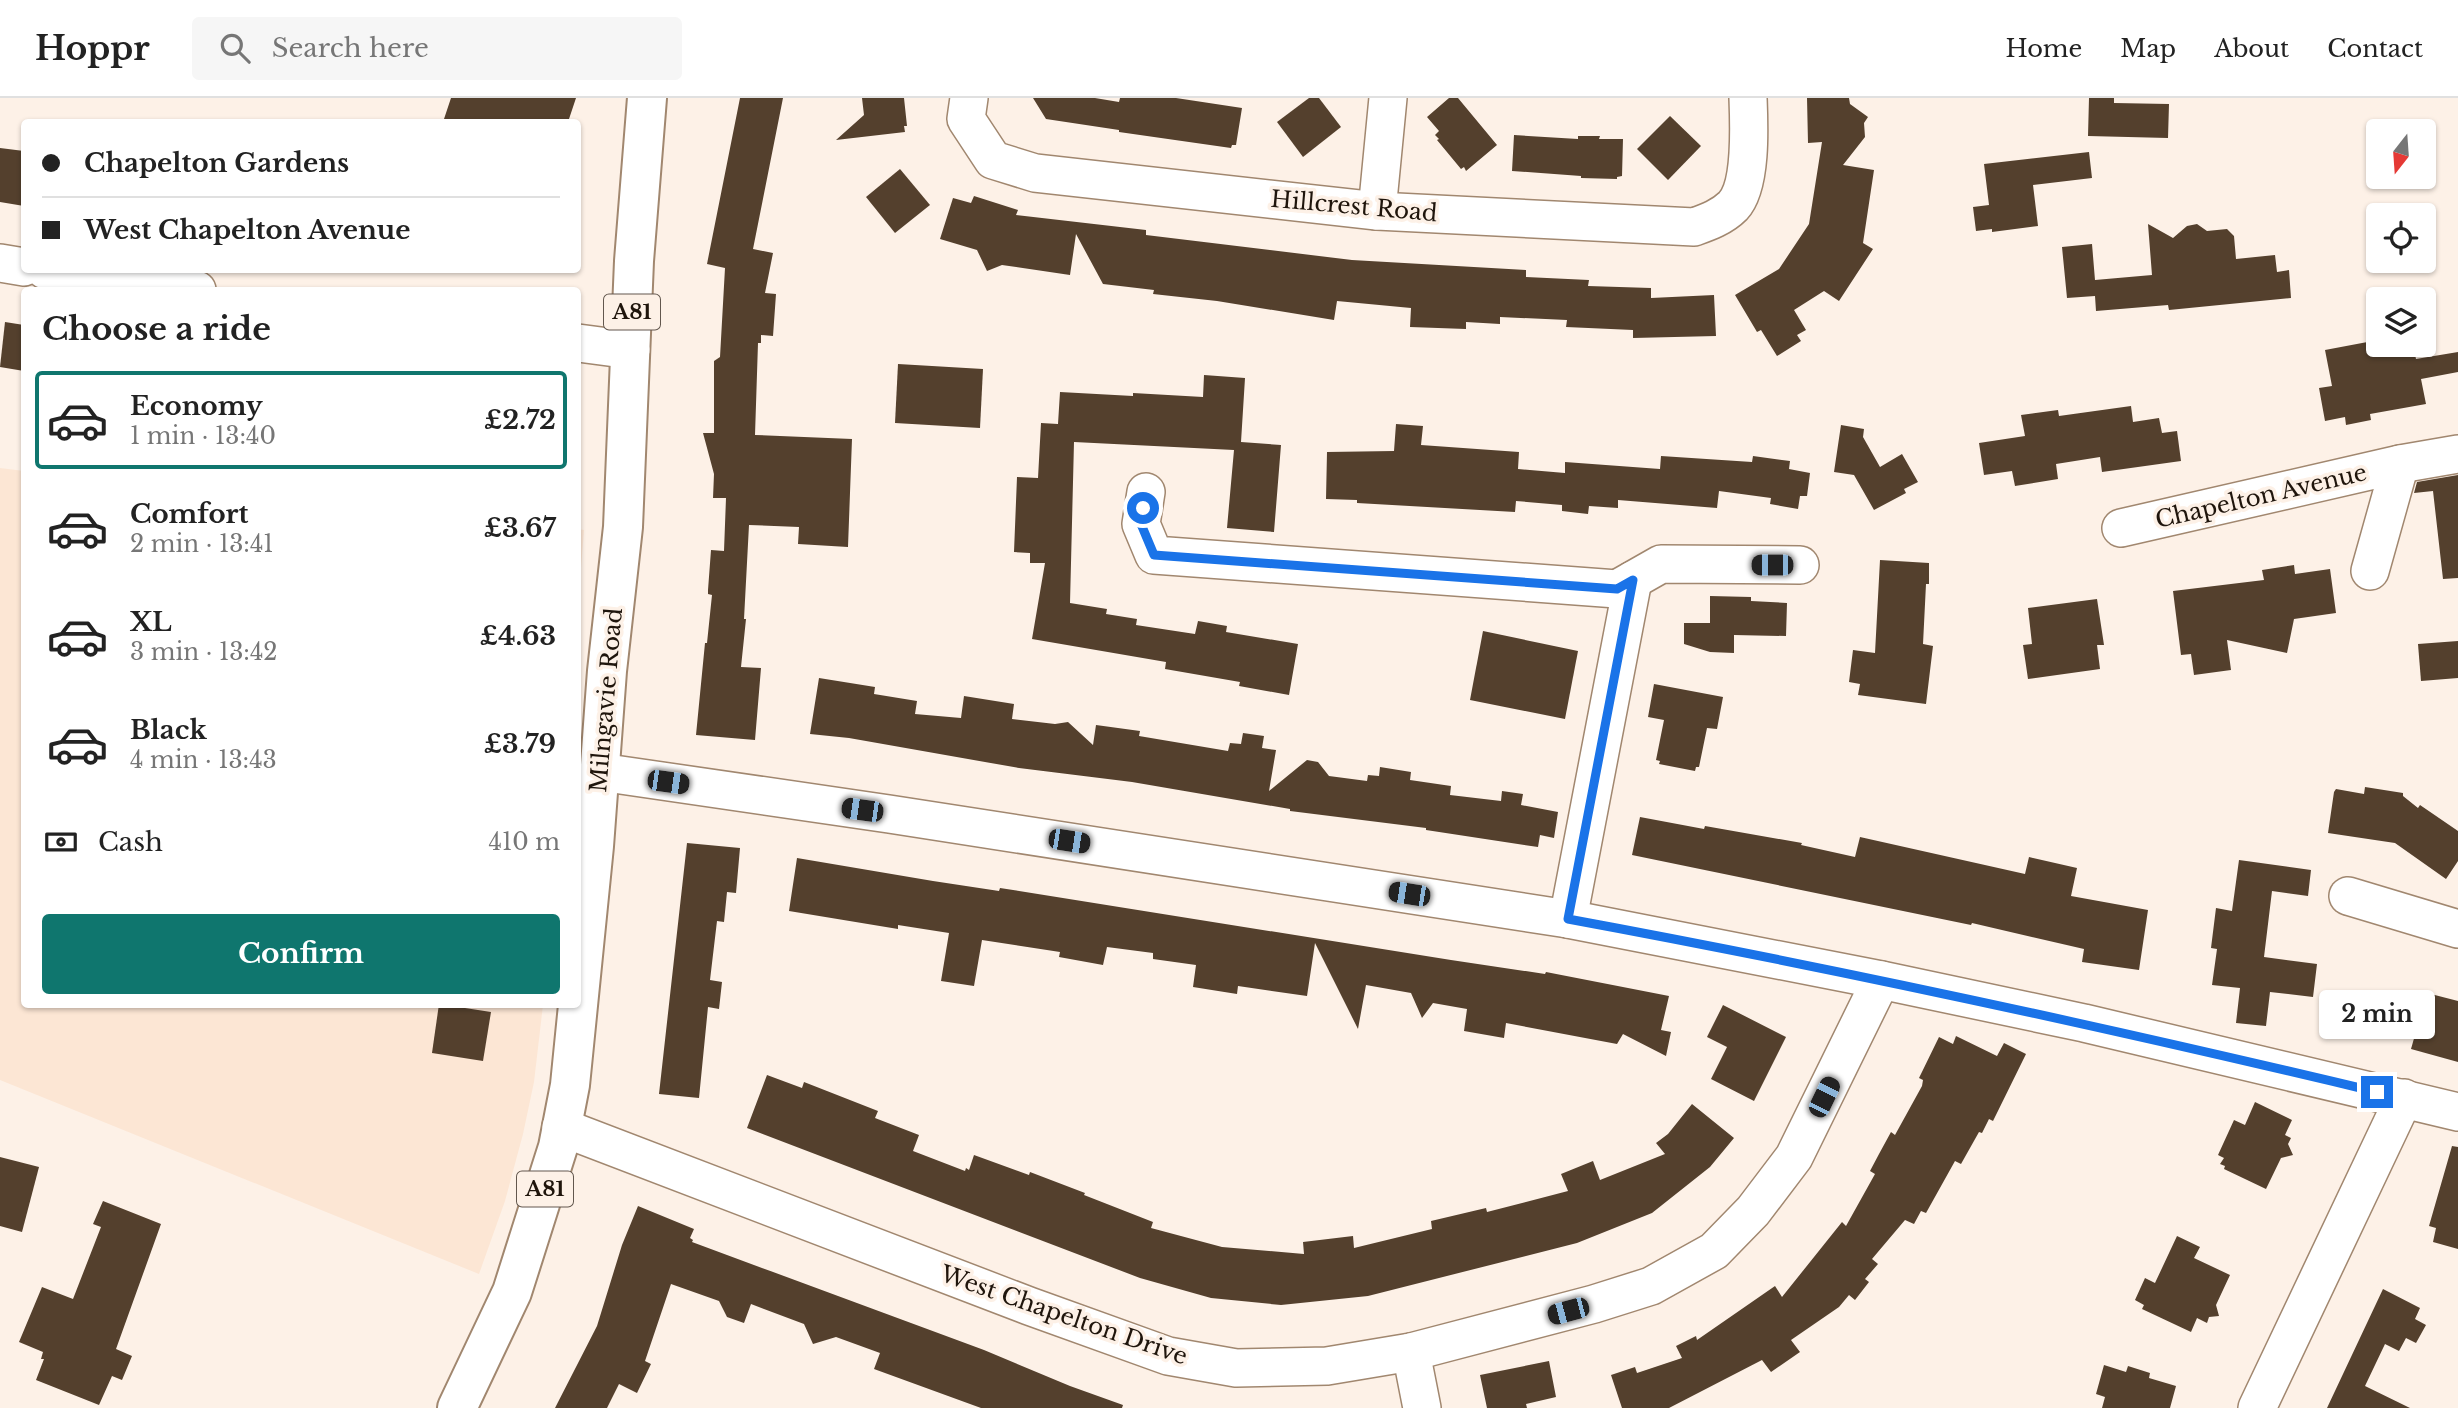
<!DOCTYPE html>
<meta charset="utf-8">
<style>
body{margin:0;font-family:"Libre Baskerville",serif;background:#f6f6f6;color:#222;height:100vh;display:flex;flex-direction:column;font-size:26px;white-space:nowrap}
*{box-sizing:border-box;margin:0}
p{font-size:23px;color:#767676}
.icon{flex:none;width:38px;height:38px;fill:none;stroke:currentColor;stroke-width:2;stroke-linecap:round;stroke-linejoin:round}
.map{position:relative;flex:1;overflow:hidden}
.sheet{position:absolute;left:21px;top:189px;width:560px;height:721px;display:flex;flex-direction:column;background:#fff;border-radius:7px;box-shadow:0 2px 5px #0004}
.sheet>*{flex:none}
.top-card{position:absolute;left:21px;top:21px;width:560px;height:154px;border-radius:7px;box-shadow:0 2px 5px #0004;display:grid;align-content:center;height:154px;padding:0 21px;background:#fff}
.needle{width:46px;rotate:197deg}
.controls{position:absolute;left:2366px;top:21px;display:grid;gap:14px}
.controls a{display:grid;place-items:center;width:70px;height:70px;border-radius:7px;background:#fff;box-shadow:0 2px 5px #0004;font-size:35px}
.end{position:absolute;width:32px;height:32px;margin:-16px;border:9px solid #1a73e8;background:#fff;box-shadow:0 0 0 4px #fff}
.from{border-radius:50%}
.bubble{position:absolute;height:49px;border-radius:7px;background:#fff;box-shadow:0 2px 5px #0004;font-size:23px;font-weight:700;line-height:49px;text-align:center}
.car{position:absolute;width:21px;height:42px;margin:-21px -10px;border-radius:9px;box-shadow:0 0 5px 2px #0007;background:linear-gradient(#222 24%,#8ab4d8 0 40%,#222 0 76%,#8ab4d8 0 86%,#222 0)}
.top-card b{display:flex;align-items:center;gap:24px;height:66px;font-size:26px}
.top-card b+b{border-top:2px solid #e0e0e0}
.top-card i{width:18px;height:18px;background:#222}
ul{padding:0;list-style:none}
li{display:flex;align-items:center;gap:21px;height:98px;margin:0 14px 10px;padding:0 7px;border:4px solid transparent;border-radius:7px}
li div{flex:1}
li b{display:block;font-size:26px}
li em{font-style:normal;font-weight:700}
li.active{border-color:#0f766e}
li>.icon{width:63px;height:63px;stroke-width:1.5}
h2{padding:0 21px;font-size:32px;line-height:84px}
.pay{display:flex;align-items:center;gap:18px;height:77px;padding:0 21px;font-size:26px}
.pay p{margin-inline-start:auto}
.primary-button{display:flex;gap:14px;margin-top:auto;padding:14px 21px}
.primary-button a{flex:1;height:80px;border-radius:7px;background:#0f766e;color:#fff;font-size:28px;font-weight:700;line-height:80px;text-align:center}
header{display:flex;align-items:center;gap:42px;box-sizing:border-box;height:98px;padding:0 35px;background:#fff;border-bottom:2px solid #e0e0e0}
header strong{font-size:33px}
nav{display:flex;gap:38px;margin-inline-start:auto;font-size:24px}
.search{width:490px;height:63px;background:#f6f6f6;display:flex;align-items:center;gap:18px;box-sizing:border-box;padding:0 24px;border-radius:7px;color:#767676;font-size:26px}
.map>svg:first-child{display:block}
</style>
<header>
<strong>Hoppr</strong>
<div class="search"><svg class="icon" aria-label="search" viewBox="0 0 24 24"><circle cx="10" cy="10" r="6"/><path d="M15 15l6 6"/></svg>Search here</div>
<nav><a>Home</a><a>Map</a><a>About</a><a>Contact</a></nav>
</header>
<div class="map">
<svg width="2458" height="1310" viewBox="0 0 2458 1310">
<rect width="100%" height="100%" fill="#fdf1e7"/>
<!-- built -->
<g fill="#fce6d4">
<polygon points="0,370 24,373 24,906 543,907 534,984 523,1036 505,1103 479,1176 0,982"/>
<polygon points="578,431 584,432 578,508"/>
</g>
<!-- building -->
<g fill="#54402d">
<polygon points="451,0 576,0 568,24 443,24"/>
<polygon points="740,0 783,0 753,151 773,155 765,195 776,196 773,238 761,237 761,245 758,245 755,337 852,341 848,449 798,446 799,429 749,427 744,521 746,521 741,569 761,570 755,642 696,637 705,545 707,545 712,497 708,496 708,492 711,452 724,453 726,400 713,400 714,376 703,335 714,335 714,263 720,259 725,170 707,166"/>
<polygon points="862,0 904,0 907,28 904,28 905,34 836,42 864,17"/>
<polygon points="1033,0 1095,0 1119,4 1120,0 1176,0 1242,10 1236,47 1232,47 1231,50 1119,34 1119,32 1046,21"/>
<polygon points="1309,0 1319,0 1341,29 1303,59 1277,24"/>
<polygon points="1449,0 1458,0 1497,47 1466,73 1464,69 1461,71 1437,42 1439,41 1435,37 1439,33 1427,19"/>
<polygon points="1807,0 1849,0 1850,6 1868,19 1864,25 1865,39 1843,67 1874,72 1863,145 1873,151 1839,203 1824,193 1794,212 1806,232 1797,237 1801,243 1777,258 1761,232 1757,234 1735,197 1779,171 1809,126 1822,44 1808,45"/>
<polygon points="2089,0 2114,0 2114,5 2169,6 2168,40 2088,38"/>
<polygon points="1670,18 1701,48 1668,82 1637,51"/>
<polygon points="1514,37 1578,41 1578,38 1600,38 1599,41 1623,41 1622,78 1617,79 1617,81 1581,80 1581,78 1512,73"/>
<polygon points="0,50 24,53 24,108 0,104"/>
<polygon points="2089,54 2092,80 2033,87 2038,128 1992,134 1992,131 1976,133 1973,109 1989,107 1984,66"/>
<polygon points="900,71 930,107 895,135 866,99"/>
<polygon points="974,98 1018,112 1016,117 1146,132 1146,137 1352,162 1526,172 1526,179 1589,182 1588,188 1651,190 1651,200 1714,197 1716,238 1633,240 1633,232 1566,229 1567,222 1500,219 1500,226 1466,224 1466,231 1410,229 1411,210 1337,203 1334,222 1217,203 1153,196 1154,192 1103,186 1076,136 1070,177 1002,167 987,173 977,152 940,141 953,100 971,105"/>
<polygon points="2148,126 2173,140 2187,128 2197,126 2207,133 2227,131 2234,138 2236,161 2275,157 2277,174 2289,172 2291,200 2169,212 2168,207 2096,213 2095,198 2067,200 2062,149 2092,146 2095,182 2152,177"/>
<polygon points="5,224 24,227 24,273 0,269"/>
<polygon points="2378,242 2378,247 2413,247 2416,261 2458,254 2458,274 2421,281 2426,306 2370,316 2371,322 2346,327 2345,319 2325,323 2319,290 2332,288 2325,252"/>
<polygon points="898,266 983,271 980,330 895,325"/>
<polygon points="1204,277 1245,280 1241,344 1281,347 1274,434 1227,430 1234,352 1074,344 1070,505 1107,511 1106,516 1137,521 1136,527 1195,536 1198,523 1227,528 1226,534 1298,546 1289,597 1239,588 1240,584 1165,571 1166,564 1032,541 1045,465 1030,465 1030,455 1014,454 1017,379 1038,380 1041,325 1058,326 1060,294 1133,298 1133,295 1203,299"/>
<polygon points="2131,308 2133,324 2159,320 2162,335 2177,333 2181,363 2102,374 2100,359 2056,366 2058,381 2015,388 2012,373 1984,377 1979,345 2025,338 2021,317 2058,312 2059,318"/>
<polygon points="1396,326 1423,328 1421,347 1519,354 1518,371 1565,375 1565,364 1660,371 1661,358 1752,364 1753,358 1790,363 1789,371 1810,375 1807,398 1800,398 1798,411 1770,406 1771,400 1719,393 1717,410 1618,402 1618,410 1589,408 1588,416 1562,413 1562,407 1516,403 1515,414 1357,405 1357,402 1326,401 1327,354 1394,353"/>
<polygon points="1841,327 1864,331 1863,339 1880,369 1902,356 1918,384 1904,391 1906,395 1874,412 1854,377 1834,374"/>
<polygon points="2458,377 2458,480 2443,481 2433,393 2414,395 2417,384"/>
<polygon points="1880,462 1929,465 1929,486 1926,486 1923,546 1933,548 1926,606 1858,597 1860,586 1849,584 1853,552 1875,555"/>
<polygon points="2294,467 2295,476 2330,471 2336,515 2294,521 2287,555 2227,542 2231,572 2194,577 2191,556 2181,557 2173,493 2264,482 2262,472"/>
<polygon points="1710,498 1751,499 1751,503 1787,505 1786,538 1734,537 1734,555 1710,554 1684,546 1684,525 1710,525"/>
<polygon points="2097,501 2104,547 2097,547 2100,571 2028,581 2023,547 2032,546 2028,510"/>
<polygon points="1483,533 1578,553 1565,621 1470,602"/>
<polygon points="2458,543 2458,580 2421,583 2418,546"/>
<polygon points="819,580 875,589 874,596 917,603 915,616 961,620 964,598 1014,606 1012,621 1055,626 1068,624 1093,647 1096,627 1140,633 1139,638 1228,653 1230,645 1241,646 1243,635 1264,638 1262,650 1276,652 1269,693 1307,662 1318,664 1329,678 1367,683 1368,677 1379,678 1380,669 1411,674 1410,682 1451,688 1450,697 1501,703 1502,693 1523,696 1521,707 1558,714 1554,740 1540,737 1538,749 1426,732 1426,730 1290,713 1290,711 1132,684 1019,670 849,640 810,636"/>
<polygon points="1654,586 1723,599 1717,631 1707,630 1699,669 1696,669 1695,673 1659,666 1660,663 1656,662 1664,622 1648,619"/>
<polygon points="2365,689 2403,695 2403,698 2418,710 2420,707 2458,733 2458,763 2446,781 2395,745 2328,735 2334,694 2336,691 2364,696"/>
<polygon points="1640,719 1704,731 1705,728 1802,745 1801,747 1855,759 1860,739 2025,776 2029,759 2077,770 2071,798 2148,812 2139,872 2082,864 2084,851 1972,825 1971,827 1632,757"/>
<polygon points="687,745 740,750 736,795 727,794 724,824 717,823 710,882 722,884 719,911 708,909 699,1000 659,996"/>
<polygon points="797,760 933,783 999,793 1000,790 1451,862 1545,876 1546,874 1669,898 1661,932 1671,934 1666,958 1623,936 1617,946 1506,925 1504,940 1464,933 1467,911 1433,905 1422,920 1411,895 1366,887 1358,931 1315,845 1307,898 1238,888 1237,896 1193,889 1196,867 1153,861 1153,855 1107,849 1103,867 1059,859 1060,854 982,842 974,888 941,883 949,835 898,827 898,831 789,813"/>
<polygon points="2239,762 2311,772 2308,798 2272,793 2264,859 2317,866 2313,899 2270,894 2266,928 2236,925 2240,890 2212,887 2217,851 2211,850 2216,810 2232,813"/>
<polygon points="2427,895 2458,903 2458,964 2411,951"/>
<polygon points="439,906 491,914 483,963 432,955"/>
<polygon points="1723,907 1786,939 1754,1003 1711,981 1727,949 1707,939"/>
<polygon points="1956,938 1997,958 2004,945 2026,956 1993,1023 1989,1021 1982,1035 1979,1034 1961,1066 1955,1063 1926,1115 1921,1113 1914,1126 1905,1122 1872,1161 1878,1166 1865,1181 1869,1184 1855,1202 1849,1197 1839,1209 1791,1242 1800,1254 1771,1274 1762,1262 1669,1310 1622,1310 1611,1277 1635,1269 1637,1275 1682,1260 1676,1248 1696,1238 1697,1242 1775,1188 1782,1199 1842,1124 1846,1128 1875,1076 1870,1073 1879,1056 1891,1034 1895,1037 1922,988 1923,982 1919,980 1939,939 1953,946"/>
<polygon points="767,977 802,990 804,984 878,1013 875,1020 919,1037 913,1053 965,1073 966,1070 969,1072 974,1057 1029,1077 1030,1074 1085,1095 1084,1097 1153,1124 1151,1130 1222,1149 1304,1156 1303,1144 1353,1138 1354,1150 1432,1131 1431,1123 1486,1110 1487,1114 1568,1093 1561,1076 1593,1063 1600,1082 1665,1056 1656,1045 1668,1036 1692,1006 1734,1040 1710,1069 1652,1115 1577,1145 1368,1198 1281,1207 1211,1200 1140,1180 747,1030"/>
<polygon points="2255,1004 2292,1022 2285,1037 2291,1040 2288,1046 2293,1057 2281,1060 2266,1091 2224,1071 2225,1068 2220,1066 2224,1060 2218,1057 2234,1022 2245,1027"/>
<polygon points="2452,1048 2458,1049 2458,1151 2433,1144 2436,1130 2429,1128"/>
<polygon points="0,1059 39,1069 22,1134 0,1128"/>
<polygon points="103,1103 161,1126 116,1251 132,1258 122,1282 112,1278 99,1307 36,1282 44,1261 41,1261 43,1254 19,1244 42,1189 73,1201 101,1129 93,1126"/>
<polygon points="638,1108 694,1131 690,1140 693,1142 692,1144 984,1252 1070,1288 1123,1307 1122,1310 981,1310 874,1271 880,1255 836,1239 813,1246 804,1226 751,1206 744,1225 727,1219 719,1203 671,1186 645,1263 651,1266 637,1295 619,1286 607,1310 555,1310 597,1228 622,1147"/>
<polygon points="2177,1138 2200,1149 2194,1160 2230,1177 2216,1207 2219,1218 2209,1219 2207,1225 2197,1220 2191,1234 2142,1211 2144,1207 2135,1202 2145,1180 2155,1185"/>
<polygon points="2383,1191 2420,1210 2415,1221 2426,1227 2416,1245 2406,1240 2399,1253 2385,1246 2365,1288 2410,1310 2327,1310"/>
<polygon points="1549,1263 1556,1299 1526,1306 1527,1310 1487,1310 1480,1277"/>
<polygon points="2104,1267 2126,1274 2128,1268 2150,1275 2149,1280 2176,1288 2170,1310 2102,1310 2105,1299 2096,1296"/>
</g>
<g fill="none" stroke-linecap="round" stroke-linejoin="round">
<defs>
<g id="minor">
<path d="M969 0 966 21 993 62 1035 75 1377 113 1694 129C1708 124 1722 119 1733 108 1752 88 1749 26 1748 0"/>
<polyline points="1377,113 1388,0"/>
<polyline points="0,165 24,169"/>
<polyline points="45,172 197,192"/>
<polyline points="578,245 631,252"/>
<polyline points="1146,394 1141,426 1154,457 1617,491 1661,466 1800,467"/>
<polyline points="2121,430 2400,366 2458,356"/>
<polyline points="2370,473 2400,366"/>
<polyline points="600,674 889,716 1568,821 1881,882 2084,925 2458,1014"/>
<polyline points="2348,798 2458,831"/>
<polyline points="1568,821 1633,482"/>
<polyline points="561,1029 1029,1208 1168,1258 1236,1270 1327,1268 1411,1254 1594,1206 1651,1188 1714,1153 1753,1113 1794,1059 1881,882"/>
<polyline points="1411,1254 1422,1310"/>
<polyline points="2257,1310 2404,1000"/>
</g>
<polyline id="major" points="457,1310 512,1194 558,1049 570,987 594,748 607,573 623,429 634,163 647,0"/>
</defs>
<!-- minor casing -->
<use href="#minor" stroke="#a1876f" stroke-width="40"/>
<!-- major casing -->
<use href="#major" stroke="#a1876f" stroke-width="42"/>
<!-- minor -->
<use href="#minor" stroke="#fff" stroke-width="37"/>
<!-- major -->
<use href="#major" stroke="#fff" stroke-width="38"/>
</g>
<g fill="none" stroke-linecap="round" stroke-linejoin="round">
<!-- route -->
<path stroke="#1a73e8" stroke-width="9" d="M1143 410 1141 426 1154 457 1617 491 1633 482 1568 821C1839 871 2109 930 2377 994"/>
</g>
<g text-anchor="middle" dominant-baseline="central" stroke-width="7" stroke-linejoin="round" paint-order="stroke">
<!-- shield labels -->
<g fill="#fdf1e7" stroke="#62574e" stroke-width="2">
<rect x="604" y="196.5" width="56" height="35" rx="5"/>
<rect x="517" y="1073.5" width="56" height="35" rx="5"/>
</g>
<g font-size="21" font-weight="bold" fill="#1f150c">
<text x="632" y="214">A81</text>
<text x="545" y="1091">A81</text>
</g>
<!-- street labels -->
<g font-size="23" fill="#1f150c" stroke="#fdf1e7">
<text transform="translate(1354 108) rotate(5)">Hillcrest Road</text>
<text transform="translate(2261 398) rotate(-13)">Chapelton Avenue</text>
<text transform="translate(606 602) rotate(-85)">Milngavie Road</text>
<text transform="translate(1064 1217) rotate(19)">West Chapelton Drive</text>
</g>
</g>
</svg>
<div class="controls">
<a><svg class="needle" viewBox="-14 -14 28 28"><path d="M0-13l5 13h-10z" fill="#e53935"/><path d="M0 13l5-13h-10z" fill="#767676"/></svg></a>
<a><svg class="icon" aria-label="locate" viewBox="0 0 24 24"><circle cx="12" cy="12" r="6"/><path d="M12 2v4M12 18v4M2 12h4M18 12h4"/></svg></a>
<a><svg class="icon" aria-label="layers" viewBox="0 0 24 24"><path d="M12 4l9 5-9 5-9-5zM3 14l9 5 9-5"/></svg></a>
</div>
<i class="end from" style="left:1143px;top:410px"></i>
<i class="end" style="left:2377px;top:994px"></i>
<div class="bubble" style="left:2319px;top:892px;width:116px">2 min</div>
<i class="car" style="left:1772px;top:467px;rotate:270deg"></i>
<i class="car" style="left:668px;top:684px;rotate:98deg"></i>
<i class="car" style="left:862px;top:712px;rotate:278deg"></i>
<i class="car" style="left:1069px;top:743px;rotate:99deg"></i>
<i class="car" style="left:1409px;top:796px;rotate:279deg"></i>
<i class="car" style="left:1824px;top:999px;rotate:26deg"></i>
<i class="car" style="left:1568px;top:1213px;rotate:255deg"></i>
<div class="top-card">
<b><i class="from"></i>Chapelton Gardens</b>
<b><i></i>West Chapelton Avenue</b>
</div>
<section class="sheet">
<h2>Choose a ride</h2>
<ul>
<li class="active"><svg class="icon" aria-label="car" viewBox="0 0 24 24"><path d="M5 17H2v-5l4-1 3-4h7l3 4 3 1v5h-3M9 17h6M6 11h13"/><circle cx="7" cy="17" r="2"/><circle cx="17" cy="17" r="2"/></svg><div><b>Economy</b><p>1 min · 13:40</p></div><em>£2.72</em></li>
<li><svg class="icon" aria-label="car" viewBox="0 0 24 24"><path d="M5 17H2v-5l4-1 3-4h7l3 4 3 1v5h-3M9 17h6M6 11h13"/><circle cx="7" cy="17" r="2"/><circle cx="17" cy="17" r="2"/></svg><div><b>Comfort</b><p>2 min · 13:41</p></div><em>£3.67</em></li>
<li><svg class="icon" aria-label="car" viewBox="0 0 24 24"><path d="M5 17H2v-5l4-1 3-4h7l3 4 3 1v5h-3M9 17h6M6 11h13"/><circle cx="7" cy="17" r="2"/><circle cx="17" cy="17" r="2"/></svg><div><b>XL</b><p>3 min · 13:42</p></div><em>£4.63</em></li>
<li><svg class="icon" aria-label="car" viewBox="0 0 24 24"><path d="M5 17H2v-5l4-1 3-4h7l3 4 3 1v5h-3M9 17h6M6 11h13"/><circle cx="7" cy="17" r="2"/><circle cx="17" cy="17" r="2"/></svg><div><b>Black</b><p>4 min · 13:43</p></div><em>£3.79</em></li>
</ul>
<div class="pay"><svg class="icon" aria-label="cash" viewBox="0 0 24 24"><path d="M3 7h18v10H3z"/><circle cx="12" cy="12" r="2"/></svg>Cash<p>410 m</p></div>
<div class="primary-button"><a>Confirm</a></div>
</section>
</div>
